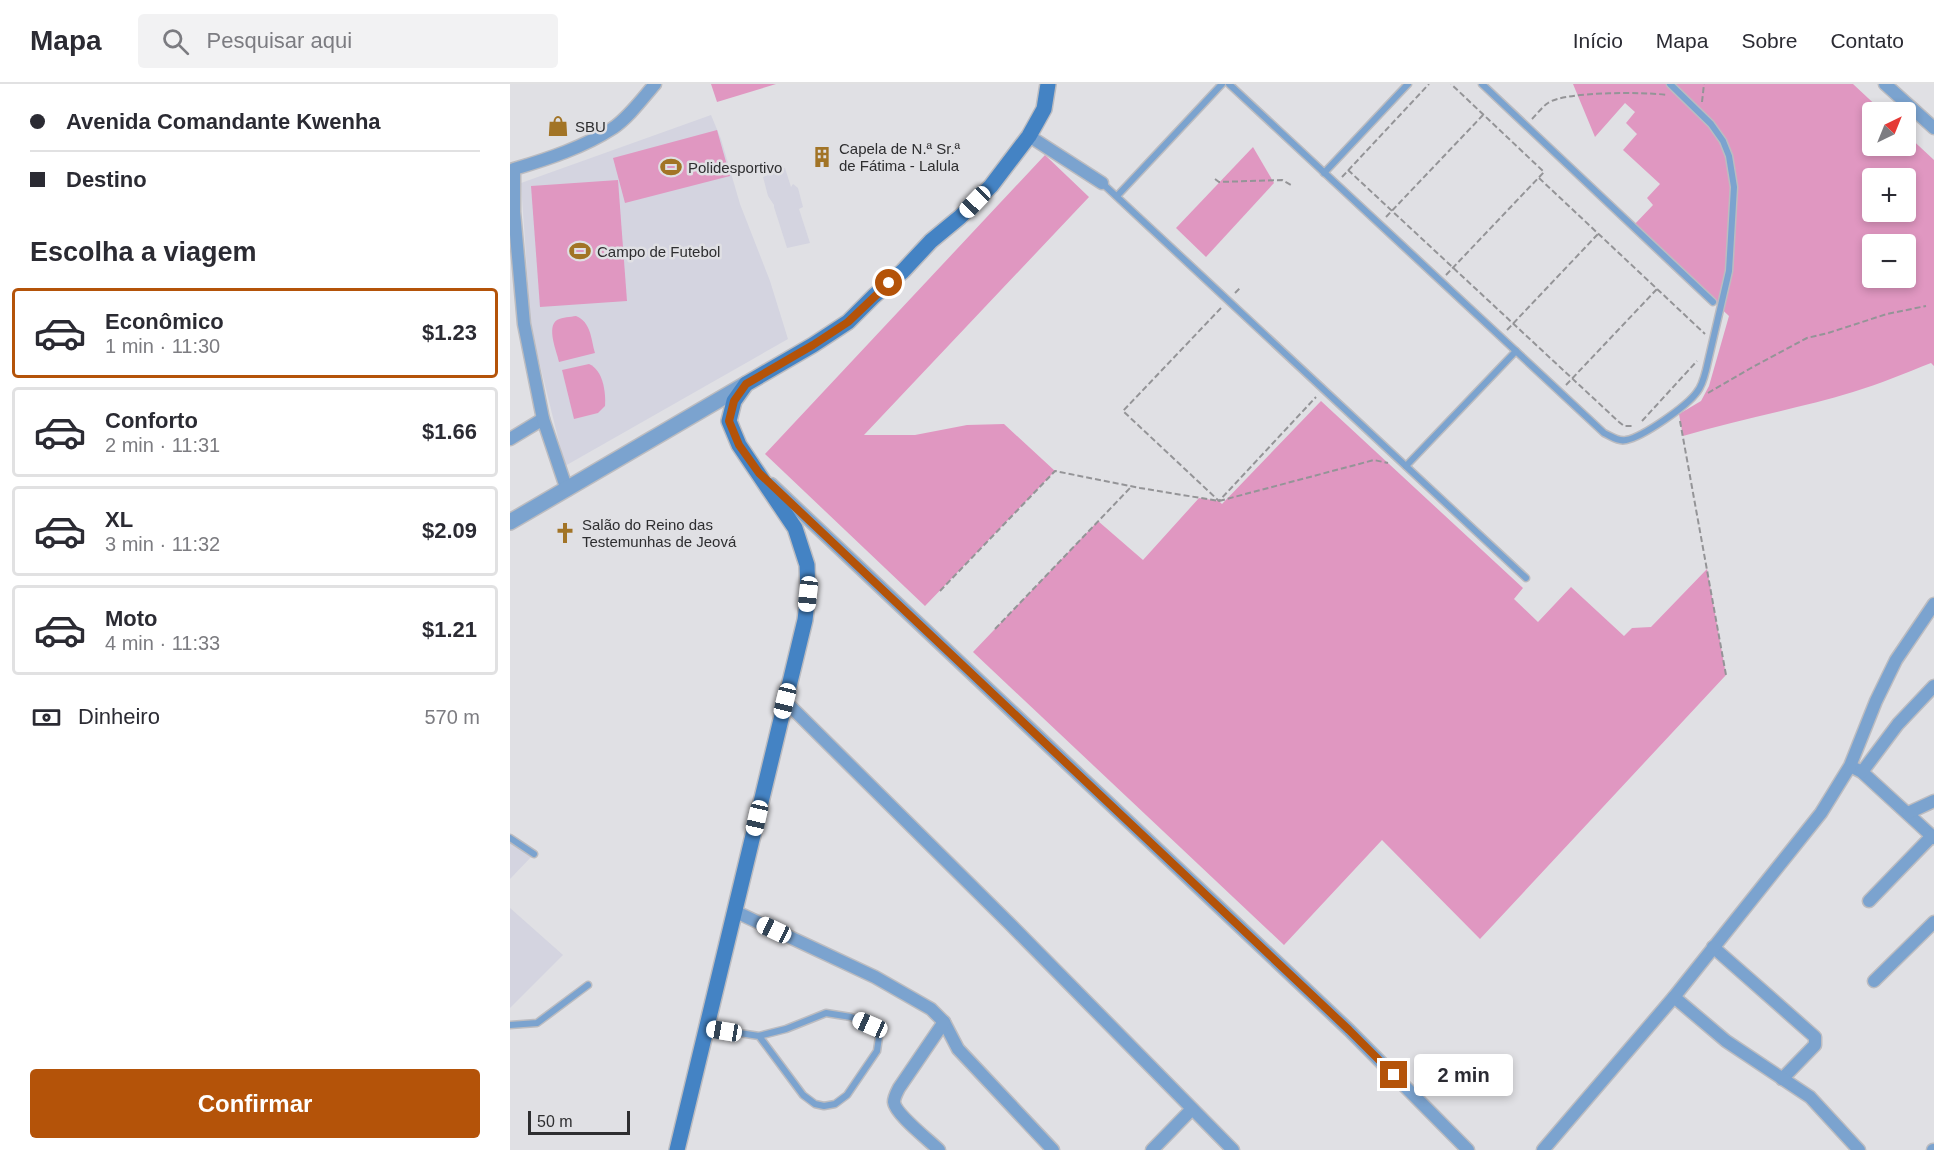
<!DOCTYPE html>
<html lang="pt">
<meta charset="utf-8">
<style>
body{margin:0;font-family:Arial,sans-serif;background:#f2f2f3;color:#2b2b33;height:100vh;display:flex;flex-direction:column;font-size:22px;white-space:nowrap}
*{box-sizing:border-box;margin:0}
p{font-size:20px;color:#7c7c81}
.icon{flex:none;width:33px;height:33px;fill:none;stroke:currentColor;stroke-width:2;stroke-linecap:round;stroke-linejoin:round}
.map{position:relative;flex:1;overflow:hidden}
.panel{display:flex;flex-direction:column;background:#fff;width:510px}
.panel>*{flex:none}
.hud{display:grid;align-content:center;height:132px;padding:0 30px;background:#fff}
.needle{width:39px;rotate:43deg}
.fabs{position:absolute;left:1352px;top:18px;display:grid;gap:12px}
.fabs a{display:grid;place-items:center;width:54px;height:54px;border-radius:6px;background:#fff;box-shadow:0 3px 9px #0003;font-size:30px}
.scale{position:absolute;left:18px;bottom:15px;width:102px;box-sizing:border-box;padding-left:6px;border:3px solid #2e2e30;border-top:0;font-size:16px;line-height:21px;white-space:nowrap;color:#2e2e30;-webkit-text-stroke:4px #e0e0e4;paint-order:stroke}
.end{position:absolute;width:27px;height:27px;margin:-14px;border:8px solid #b45309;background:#fff;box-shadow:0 0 0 3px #fff}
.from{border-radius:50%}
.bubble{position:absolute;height:42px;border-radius:6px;background:#fff;box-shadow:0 3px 9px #0003;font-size:20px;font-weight:700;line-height:42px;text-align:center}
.car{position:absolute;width:18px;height:36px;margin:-18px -9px;border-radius:8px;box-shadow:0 0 4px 2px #0007;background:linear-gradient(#fff 24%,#345 0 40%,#fff 0 76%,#345 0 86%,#fff 0)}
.hud b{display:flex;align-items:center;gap:21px;height:57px;font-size:22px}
.hud b+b{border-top:2px solid #e1e1e2}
.hud i{width:15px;height:15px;background:#2b2b33}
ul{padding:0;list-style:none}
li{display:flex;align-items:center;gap:18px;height:90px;margin:0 12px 9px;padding:0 18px;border:3px solid #e1e1e2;border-radius:6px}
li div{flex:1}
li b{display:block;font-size:22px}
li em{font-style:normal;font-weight:700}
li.on{border-color:#b45309}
li>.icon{width:54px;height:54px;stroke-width:1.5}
h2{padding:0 30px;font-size:27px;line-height:72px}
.pay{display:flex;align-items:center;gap:15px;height:66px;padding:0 30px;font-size:22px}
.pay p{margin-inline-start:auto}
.primary-button{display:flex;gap:12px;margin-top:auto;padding:12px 30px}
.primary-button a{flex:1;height:69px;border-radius:6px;background:#b45309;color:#fff;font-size:24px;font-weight:700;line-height:69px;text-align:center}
header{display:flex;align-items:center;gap:36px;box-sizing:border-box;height:84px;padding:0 30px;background:#fff;border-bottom:2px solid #e1e1e2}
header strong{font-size:28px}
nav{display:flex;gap:33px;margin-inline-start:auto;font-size:21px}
.search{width:420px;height:54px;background:#f2f2f3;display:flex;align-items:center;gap:15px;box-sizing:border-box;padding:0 21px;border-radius:6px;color:#7c7c81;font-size:22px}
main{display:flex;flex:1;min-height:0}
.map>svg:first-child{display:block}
</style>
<header>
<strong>Mapa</strong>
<div class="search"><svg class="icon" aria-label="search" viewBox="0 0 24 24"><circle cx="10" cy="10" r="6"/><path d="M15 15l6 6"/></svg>Pesquisar aqui</div>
<nav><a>Início</a><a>Mapa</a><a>Sobre</a><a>Contato</a></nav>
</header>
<main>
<section class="panel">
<div class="hud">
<b><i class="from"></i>Avenida Comandante Kwenha</b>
<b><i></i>Destino</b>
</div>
<h2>Escolha a viagem</h2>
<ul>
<li class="on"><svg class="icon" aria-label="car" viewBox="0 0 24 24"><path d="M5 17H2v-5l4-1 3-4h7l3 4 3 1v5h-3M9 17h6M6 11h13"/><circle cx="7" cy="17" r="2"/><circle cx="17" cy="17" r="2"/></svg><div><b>Econômico</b><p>1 min · 11:30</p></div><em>$1.23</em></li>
<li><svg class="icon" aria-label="car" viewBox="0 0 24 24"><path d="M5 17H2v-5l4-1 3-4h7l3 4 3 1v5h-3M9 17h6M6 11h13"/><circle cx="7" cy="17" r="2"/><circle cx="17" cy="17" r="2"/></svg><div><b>Conforto</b><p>2 min · 11:31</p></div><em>$1.66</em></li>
<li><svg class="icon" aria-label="car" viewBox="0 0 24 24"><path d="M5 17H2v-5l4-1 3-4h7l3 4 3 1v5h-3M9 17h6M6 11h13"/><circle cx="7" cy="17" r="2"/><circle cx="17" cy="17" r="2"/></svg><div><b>XL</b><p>3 min · 11:32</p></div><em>$2.09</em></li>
<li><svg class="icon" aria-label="car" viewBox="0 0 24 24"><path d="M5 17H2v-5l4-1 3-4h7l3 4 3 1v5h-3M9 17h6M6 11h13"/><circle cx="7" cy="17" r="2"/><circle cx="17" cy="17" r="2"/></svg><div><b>Moto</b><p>4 min · 11:33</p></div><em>$1.21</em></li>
</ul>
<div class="pay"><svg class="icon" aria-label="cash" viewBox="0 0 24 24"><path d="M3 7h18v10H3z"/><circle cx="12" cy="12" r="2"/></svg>Dinheiro<p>570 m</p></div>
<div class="primary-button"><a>Confirmar</a></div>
</section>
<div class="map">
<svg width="1424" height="1066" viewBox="0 0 1424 1066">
<rect width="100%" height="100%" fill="#e0e0e4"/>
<!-- built -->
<g fill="#d4d4e0">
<polygon points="201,31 211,55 230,120 260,197 278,255 55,382 21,245 11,99"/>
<polygon points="275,84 281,103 283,100 288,104 293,123 289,125 300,159 277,164 264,123 264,121 258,112 253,93"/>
<polygon points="0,754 24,770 0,795"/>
<polygon points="0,824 53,871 0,924"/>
</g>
<!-- green -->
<g fill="#e097c1" fill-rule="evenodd">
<polygon points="201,0 266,0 207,18"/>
<path d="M1063 0H1343L1373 28H1362V62H1395V49L1424 76V282L1421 279C1395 289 1370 300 1343 308 1287 325 1229 335 1173 352L1169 330 1191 317 1199 302 1219 232 1123 142 1143 121 1137 114 1150 100 1113 66 1127 50 1116 39 1125 28 1115 19 1085 53ZM1362 94H1395V128H1362ZM1362 160H1395V194H1362Z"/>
<polygon points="207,46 220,92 115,119 103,74"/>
<polygon points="743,63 764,99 696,173 666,144"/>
<polygon points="535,71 579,113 354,351 405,351 457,341 494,340 545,387 415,522 255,370"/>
<polygon points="108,96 117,217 30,223 21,102"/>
<path d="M66 232C81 238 81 255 85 269L49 278C47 268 36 243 47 236 53 233 60 233 66 232Z"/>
<path d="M79 280C93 286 96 308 95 322L88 329 64 335 52 286Z"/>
<polygon points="811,317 1013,504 1004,515 1028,538 1061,503 1114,552 1122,544 1141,543 1197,485 1216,591 970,855 872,756 774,861 463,568 588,437 633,476 689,414 709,417 712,420"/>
</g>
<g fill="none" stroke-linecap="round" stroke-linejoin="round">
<defs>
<g id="service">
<path d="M719 0 1094 349C1101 352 1108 358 1116 356 1133 353 1177 322 1187 308 1192 302 1194 294 1196 286L1219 187 1224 103 1219 72 1213 57 1201 40 1160 0"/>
<polyline points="972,0 1203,218"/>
<polyline points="814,89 898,0"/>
<polyline points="592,99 1016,494"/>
<polyline points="607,112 712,0"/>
<polyline points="896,382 1006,267"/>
<polyline points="0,754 24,770"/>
<polyline points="0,941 27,939 78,901"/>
<polyline points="197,944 249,952 276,945 316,929 341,933 360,941 369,953 367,967 337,1011 325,1020 314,1022 305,1020 293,1011 249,952"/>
</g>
<g id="minor">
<polyline points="1375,0 1424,44"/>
<polyline points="519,52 592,99"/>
<polyline points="0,355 33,335"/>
<polyline points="261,400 839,946 958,1066"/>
<path d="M57 406 33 335 14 240 4 128V85C38 75 74 63 103 44 119 33 132 15 145 0"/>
<polyline points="275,617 500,840 723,1066"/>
<polyline points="1346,685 1352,688 1424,754"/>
<polyline points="1352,688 1388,640 1424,602"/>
<polyline points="1398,729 1424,717"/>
<polyline points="1359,817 1422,752"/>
<polyline points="224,827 365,893 421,925 434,938 448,965 543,1066"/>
<polyline points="1203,863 1305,953 1305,961 1272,995"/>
<polyline points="1364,897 1424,838"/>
<polyline points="1164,913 1216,957 1300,1013 1349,1066"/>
<path d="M429 1066C420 1057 385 1030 384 1018 384 1013 387 1008 389 1004L434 938"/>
<polyline points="642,1066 682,1025"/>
<polyline points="1033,1066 1164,913 1311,729 1340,682 1366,617 1386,576 1424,520"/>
<polyline points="1423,1066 1424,1066"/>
</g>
<polyline id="tertiary" points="0,438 236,300"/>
<polyline id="secondary" points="167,1066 295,536 298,510 297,481 285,444 229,361 219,337 224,317 236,300 303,261 338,238 364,212 393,187 421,157 450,133 481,102 519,52 534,25 538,0"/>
</defs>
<!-- service casing -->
<use href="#service" stroke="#bcbcc0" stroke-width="9"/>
<!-- minor casing -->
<use href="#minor" stroke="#bcbcc0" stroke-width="15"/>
<!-- tertiary casing -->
<use href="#tertiary" stroke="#bcbcc0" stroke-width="18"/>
<!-- secondary casing -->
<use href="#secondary" stroke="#bcbcc0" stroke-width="18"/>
<!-- path -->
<g stroke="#949497" stroke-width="2" stroke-dasharray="6 3" stroke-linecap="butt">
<polyline points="1192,18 1194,0"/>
<path d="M1022 35C1027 30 1032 23 1038 19 1055 7 1136 8 1158 11"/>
<polyline points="838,86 1109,338 1114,342 1122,342"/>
<polyline points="832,93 919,0"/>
<polyline points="1029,94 1195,250"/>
<polyline points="705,95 709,98 772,96 783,102"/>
<polyline points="876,133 973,31"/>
<polyline points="936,191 1034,88 941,0"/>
<polyline points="725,209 730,204"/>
<polyline points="711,224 613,327 709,417 806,313"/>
<polyline points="997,246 1088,150"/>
<polyline points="1056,301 1147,205"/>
<polyline points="1198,309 1241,284 1297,254 1318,249 1377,230 1416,222"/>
<polyline points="1132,337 1187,277"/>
<polyline points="1170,337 1216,591"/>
<polyline points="430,507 545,387 630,404 709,417 864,376 878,379"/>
<polyline points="485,545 621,403"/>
</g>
<!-- service -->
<use href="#service" stroke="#7ba3cf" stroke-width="6"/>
<!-- minor -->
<use href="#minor" stroke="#7ba3cf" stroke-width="12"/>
<!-- tertiary -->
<use href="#tertiary" stroke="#7ba3cf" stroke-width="15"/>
<!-- secondary -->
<use href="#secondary" stroke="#4483c4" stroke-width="15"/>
</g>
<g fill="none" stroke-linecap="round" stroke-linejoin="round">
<!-- route -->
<polyline stroke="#b45309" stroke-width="8" points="379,199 338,238 303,261 236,300 224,317 219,337 229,361 249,389 839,946 884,991"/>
</g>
<!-- icons -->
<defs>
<symbol id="shop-bare" viewBox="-9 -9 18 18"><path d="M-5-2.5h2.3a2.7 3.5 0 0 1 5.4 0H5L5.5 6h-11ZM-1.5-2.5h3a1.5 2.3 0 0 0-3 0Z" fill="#a27426" stroke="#e0e0e4" stroke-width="2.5" paint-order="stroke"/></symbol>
<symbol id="building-bare" viewBox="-9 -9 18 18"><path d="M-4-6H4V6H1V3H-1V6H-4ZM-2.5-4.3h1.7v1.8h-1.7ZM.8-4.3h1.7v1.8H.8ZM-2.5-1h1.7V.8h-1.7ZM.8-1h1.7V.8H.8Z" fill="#a27426" stroke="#e0e0e4" stroke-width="2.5" paint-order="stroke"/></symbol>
<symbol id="stadium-bare" viewBox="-9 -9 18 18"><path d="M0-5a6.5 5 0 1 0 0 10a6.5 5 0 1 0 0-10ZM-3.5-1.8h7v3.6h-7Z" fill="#a27426" stroke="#e0e0e4" stroke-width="2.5" paint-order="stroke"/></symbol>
<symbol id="church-bare" viewBox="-9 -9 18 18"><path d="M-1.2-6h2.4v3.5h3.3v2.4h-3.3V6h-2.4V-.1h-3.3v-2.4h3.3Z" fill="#a27426" stroke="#e0e0e4" stroke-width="2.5" paint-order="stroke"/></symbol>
</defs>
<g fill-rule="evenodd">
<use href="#shop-bare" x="33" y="27" width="30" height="30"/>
<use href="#building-bare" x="297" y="58" width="30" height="30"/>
<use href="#stadium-bare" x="146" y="68" width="30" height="30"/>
<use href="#stadium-bare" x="55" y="152" width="30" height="30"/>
<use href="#church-bare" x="40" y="434" width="30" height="30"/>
</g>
<g text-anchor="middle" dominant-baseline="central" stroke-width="5" stroke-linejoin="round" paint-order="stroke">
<!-- poi labels -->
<g font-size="15" fill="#2e2e30" stroke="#e0e0e4" text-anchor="start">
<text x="65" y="42">SBU</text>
<text x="329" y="64">Capela de N.ª Sr.ª<tspan x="329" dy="17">de Fátima - Lalula</tspan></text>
<text x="178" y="83">Polidesportivo</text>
<text x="87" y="167">Campo de Futebol</text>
<text x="72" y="440">Salão do Reino das<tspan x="72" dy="17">Testemunhas de Jeová</tspan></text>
</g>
</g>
</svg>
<div class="fabs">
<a><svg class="needle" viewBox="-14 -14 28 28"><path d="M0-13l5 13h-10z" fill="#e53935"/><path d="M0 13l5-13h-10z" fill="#7c7c81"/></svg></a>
<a>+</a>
<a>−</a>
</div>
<div class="scale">50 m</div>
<i class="end from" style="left:379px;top:199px"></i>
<i class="end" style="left:884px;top:991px"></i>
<div class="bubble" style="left:904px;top:970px;width:99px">2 min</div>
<i class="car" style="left:465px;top:118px;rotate:224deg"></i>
<i class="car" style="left:298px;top:510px;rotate:186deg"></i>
<i class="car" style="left:275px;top:617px;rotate:194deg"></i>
<i class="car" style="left:247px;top:734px;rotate:193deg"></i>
<i class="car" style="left:264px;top:846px;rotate:295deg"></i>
<i class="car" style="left:360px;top:941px;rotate:294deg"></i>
<i class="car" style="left:214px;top:947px;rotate:279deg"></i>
</div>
</main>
